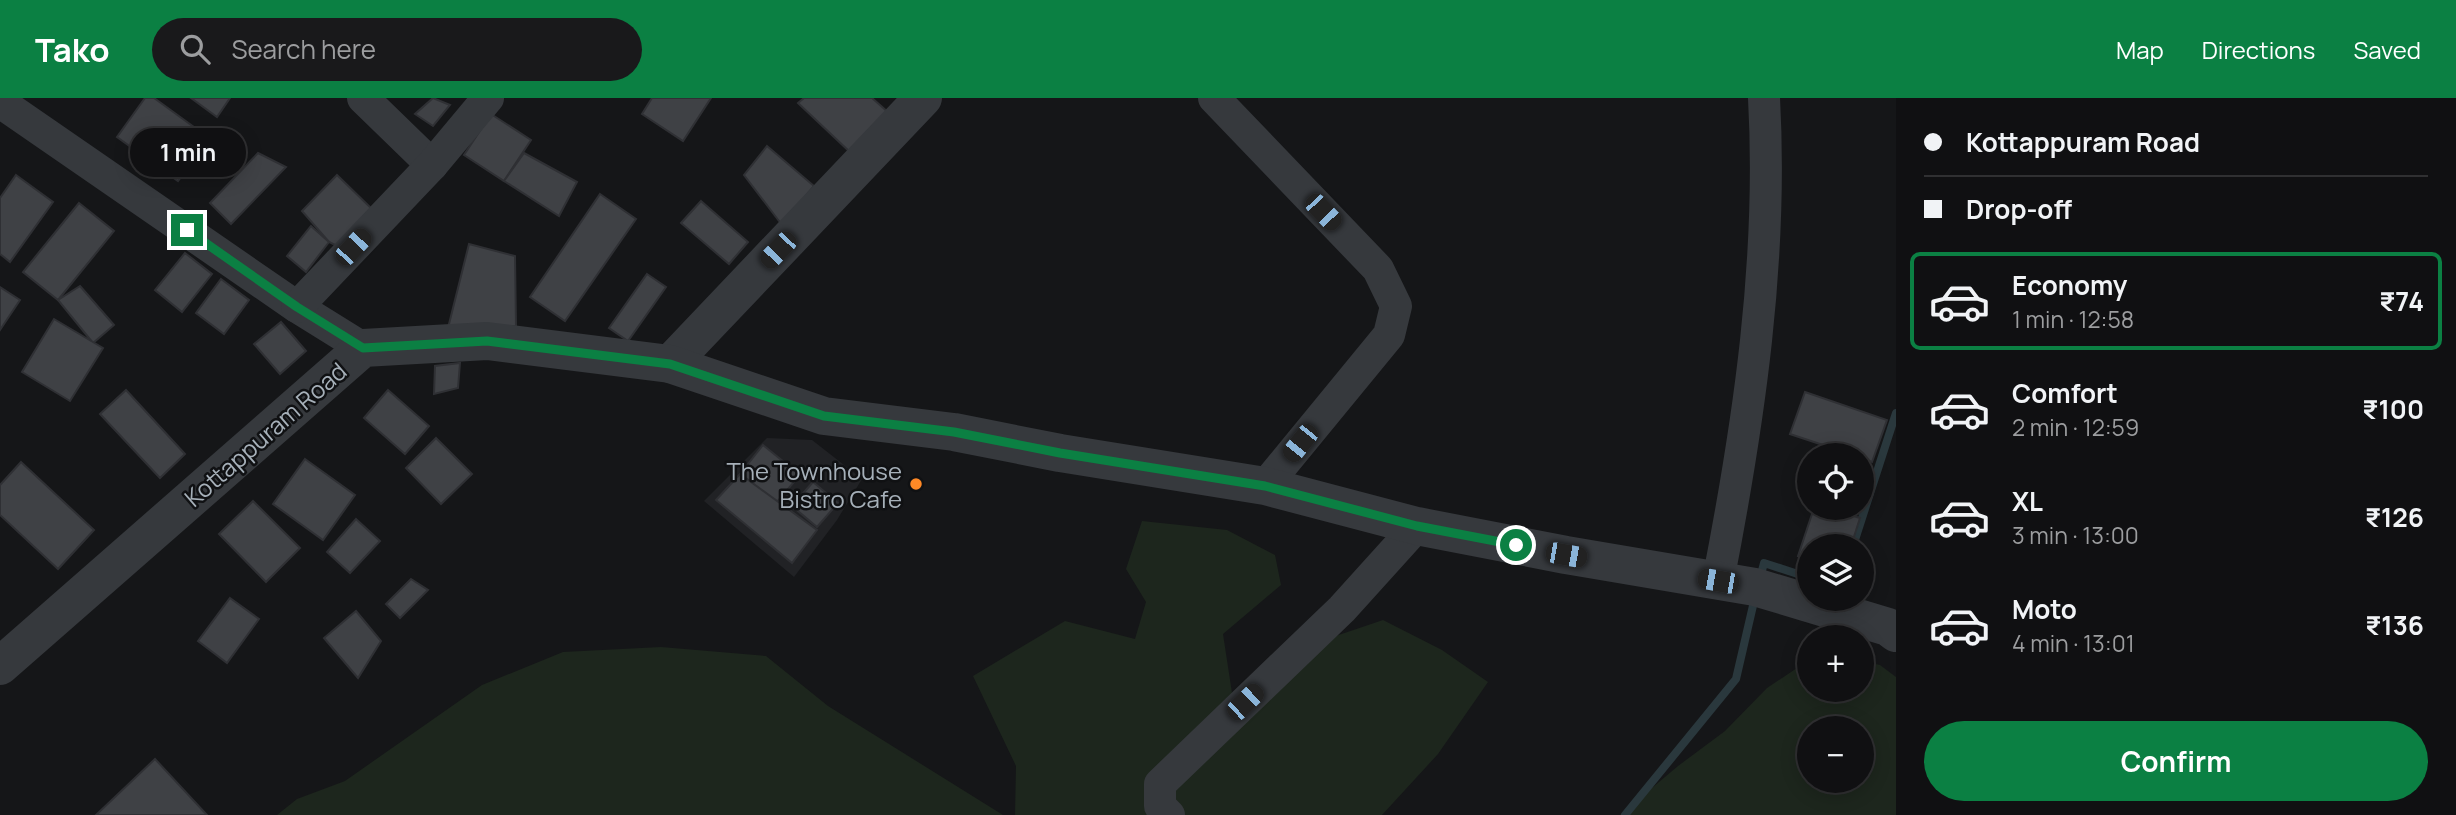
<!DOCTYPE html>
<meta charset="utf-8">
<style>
body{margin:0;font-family:Manrope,sans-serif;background:#19191b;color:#f1f3f6;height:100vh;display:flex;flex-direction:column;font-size:26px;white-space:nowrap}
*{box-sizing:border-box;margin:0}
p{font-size:23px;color:#9c9d9f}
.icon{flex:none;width:38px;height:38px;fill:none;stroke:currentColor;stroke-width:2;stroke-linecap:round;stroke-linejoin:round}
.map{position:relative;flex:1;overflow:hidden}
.details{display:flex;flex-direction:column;background:#101012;width:560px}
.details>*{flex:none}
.guide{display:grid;align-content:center;height:154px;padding:0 28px;background:#101012}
.tools{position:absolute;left:1797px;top:345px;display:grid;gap:14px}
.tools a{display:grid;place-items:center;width:77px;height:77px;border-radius:50%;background:#101012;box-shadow:0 4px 18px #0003,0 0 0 2px #303032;font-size:35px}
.end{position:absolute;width:32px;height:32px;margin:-16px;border:9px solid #0b8043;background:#fff;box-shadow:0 0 0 4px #fff}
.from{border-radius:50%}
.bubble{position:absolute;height:49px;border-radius:24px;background:#101012;box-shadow:0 4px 18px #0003,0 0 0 2px #303032;font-size:23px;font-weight:700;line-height:49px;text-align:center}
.car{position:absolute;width:21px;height:42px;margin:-21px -10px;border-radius:9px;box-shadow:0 0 5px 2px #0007;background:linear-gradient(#222 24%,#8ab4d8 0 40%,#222 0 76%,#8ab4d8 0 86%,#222 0)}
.guide b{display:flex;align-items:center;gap:24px;height:66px;font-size:26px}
.guide b+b{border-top:2px solid #303032}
.guide i{width:18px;height:18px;background:#f1f3f6}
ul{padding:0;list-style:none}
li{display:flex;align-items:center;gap:21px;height:98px;margin:0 14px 10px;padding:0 14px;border:4px solid transparent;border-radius:10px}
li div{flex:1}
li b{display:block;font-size:26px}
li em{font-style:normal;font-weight:700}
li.active{border-color:#0b8043}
li>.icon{width:63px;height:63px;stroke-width:1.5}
.action{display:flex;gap:14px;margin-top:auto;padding:14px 28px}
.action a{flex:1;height:80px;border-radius:42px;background:#0b8043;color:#fff;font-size:28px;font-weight:700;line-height:80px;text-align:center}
header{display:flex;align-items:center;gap:42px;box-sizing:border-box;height:98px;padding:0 35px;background:#0b8043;color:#fff}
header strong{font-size:33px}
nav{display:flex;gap:38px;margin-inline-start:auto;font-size:24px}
.search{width:490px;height:63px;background:#19191b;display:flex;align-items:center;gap:18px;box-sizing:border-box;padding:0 24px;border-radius:38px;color:#9c9d9f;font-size:26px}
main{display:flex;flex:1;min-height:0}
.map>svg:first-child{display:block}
</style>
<header>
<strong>Tako</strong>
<div class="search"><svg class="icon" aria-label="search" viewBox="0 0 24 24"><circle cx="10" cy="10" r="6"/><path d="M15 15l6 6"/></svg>Search here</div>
<nav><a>Map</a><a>Directions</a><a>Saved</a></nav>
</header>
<main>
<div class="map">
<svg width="1896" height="717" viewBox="0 0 1896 717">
<rect width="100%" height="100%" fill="#151618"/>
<!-- built -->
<polygon fill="#212225" points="767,340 812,342 862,381 837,422 794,479 704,403"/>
<!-- green -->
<g fill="#1d261d" fill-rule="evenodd">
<polygon points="1142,423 1227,432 1275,457 1281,487 1223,536 1232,595 1321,543 1383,522 1442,552 1488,584 1438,656 1382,717 1015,717 1016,668 973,578 1065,523 1135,541 1146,504 1126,471"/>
<polygon points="661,549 766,558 828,608 1003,717 277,717 297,701 345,683 482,587 563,554"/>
<path d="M1809 562 1810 592H1862V563L1880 567 1896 579V717H1620L1678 668 1725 633 1767 590ZM1810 630H1862V682H1810Z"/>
</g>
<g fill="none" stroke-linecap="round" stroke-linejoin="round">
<!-- stream -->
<g stroke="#2a383d" stroke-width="8">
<polyline points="1853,448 1896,315"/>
<polyline points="1760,480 1764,465 1810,480"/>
<polyline points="1625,717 1736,581 1755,499"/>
</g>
</g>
<!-- building -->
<g fill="#3f4145" stroke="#2f3034" stroke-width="2">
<polygon points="145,0 154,0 209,40 178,83 117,39"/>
<polygon points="191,0 230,0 217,19"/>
<polygon points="433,0 450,7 433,28 415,16"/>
<polygon points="652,0 711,0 683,43 642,16"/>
<polygon points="804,0 872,0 889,15 851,55 798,5"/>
<polygon points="491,16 531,42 504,83 464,57"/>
<polygon points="767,48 814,88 782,127 744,77"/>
<polygon points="258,55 286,69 231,126 210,105"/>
<polygon points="524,55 577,84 559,118 504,83"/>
<polygon points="16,77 53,104 10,164 0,156 0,100"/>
<polygon points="337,77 374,113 339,149 329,144 302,113"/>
<polygon points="600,96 636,121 565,223 530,199"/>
<polygon points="701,103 748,144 729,166 681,125"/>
<polygon points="79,105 114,133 58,202 23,174"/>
<polygon points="311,128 329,144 306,174 287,158"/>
<polygon points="469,146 515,158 516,228 448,230"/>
<polygon points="185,155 212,176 182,214 155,192"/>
<polygon points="647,176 666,189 628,243 609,230"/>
<polygon points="221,181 249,202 224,236 196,215"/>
<polygon points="80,188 114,227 93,245 58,202"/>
<polygon points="0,189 20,202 0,232"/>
<polygon points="54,221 103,250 70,303 22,274"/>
<polygon points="281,224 306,253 280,276 254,246"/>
<polygon points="460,265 458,290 434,296 435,268"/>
<polygon points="126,292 185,356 160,380 100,316"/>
<polygon points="388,292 429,328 405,356 364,320"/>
<polygon points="1805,294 1887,322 1872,364 1862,360 1862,357 1853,357 1790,336"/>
<polygon points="436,340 472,376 441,406 406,370"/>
<polygon points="763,347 800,377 777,404 740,376"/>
<polygon points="305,361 355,397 323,442 273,406"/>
<polygon points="21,364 94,432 58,471 0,417 0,387"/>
<polygon points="740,376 817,432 792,465 716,402"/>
<polygon points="813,384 838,405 817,429 792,408"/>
<polygon points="253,403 300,450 266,484 219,436"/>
<polygon points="1814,410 1827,410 1860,420 1851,448 1810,448 1810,462 1798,458"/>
<polygon points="356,421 380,443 350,475 327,454"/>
<polygon points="411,481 428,492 400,520 386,506"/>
<polygon points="230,500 259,521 227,565 198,543"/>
<polygon points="356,513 381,543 358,580 324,540"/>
<polygon points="155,661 207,717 96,717"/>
</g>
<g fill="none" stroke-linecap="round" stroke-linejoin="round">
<!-- minor -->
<g stroke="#36393d" stroke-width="32">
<polyline points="363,0 432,67"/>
<polyline points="1214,0 1378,171 1396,208 1389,237 1265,388"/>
<polyline points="0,4 297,209 363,250"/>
<polyline points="297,209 432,67 488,0"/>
<path d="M1718 483C1749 324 1773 162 1764 0"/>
<polyline points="1169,717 1160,708 1160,686 1342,511 1417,428"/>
</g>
<!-- tertiary -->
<g stroke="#36393d" stroke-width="38">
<polyline points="670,266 923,0"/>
<polyline points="0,568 363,250 487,243 670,266 824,318 954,334 1060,355 1265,388 1417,428 1566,457 1755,489 1888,529 1896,535"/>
</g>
</g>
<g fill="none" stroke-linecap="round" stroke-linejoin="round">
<!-- route -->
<polyline stroke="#0b8043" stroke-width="9" points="187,132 297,209 363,250 487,243 670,266 824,318 954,334 1060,355 1265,388 1417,428 1516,447"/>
</g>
<!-- markers -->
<circle fill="#ff8926" stroke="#101113" stroke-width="2.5" cx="916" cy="386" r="7"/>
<g text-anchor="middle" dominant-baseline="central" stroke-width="5" stroke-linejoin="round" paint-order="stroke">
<!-- street labels -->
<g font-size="24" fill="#a6b0b9" stroke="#101113">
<text transform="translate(265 336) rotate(-41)">Kottappuram Road</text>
</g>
<!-- poi labels -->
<g font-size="24" fill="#a6b0b9" stroke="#101113" text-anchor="end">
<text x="902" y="372">The Townhouse<tspan x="902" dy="28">Bistro Cafe</tspan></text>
</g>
</g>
</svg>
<div class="tools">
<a><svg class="icon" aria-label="locate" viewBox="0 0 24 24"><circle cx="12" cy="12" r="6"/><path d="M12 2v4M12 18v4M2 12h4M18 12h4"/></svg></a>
<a><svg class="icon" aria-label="layers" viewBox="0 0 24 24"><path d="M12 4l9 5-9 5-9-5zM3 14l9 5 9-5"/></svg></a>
<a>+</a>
<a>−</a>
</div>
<i class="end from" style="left:1516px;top:447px"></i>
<i class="end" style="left:187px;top:132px"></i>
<div class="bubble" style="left:130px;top:30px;width:116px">1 min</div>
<i class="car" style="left:1323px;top:114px;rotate:136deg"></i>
<i class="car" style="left:353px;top:149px;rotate:43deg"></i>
<i class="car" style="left:778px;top:152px;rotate:224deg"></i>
<i class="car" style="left:1300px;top:345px;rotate:219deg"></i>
<i class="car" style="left:1566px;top:457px;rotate:100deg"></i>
<i class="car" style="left:1718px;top:483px;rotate:280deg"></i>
<i class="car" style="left:1245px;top:604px;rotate:46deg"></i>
</div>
<section class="details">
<div class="guide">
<b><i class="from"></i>Kottappuram Road</b>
<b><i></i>Drop-off</b>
</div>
<ul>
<li class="active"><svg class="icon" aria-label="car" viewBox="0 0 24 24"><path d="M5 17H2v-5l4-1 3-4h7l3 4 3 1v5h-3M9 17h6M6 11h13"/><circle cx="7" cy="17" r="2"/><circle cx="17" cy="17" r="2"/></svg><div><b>Economy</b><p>1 min · 12:58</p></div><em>₹74</em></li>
<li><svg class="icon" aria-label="car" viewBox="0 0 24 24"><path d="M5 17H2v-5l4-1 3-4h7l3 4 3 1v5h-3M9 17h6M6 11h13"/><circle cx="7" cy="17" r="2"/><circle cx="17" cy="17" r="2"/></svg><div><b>Comfort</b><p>2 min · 12:59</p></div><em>₹100</em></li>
<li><svg class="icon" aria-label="car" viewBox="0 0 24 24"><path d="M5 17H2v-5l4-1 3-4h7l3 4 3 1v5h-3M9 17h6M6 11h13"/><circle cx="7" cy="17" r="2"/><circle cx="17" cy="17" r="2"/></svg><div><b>XL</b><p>3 min · 13:00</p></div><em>₹126</em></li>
<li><svg class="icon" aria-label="car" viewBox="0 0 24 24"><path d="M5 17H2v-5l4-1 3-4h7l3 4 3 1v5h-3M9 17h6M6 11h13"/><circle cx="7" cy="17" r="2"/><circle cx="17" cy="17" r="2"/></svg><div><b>Moto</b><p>4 min · 13:01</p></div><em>₹136</em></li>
</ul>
<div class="action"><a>Confirm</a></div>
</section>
</main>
